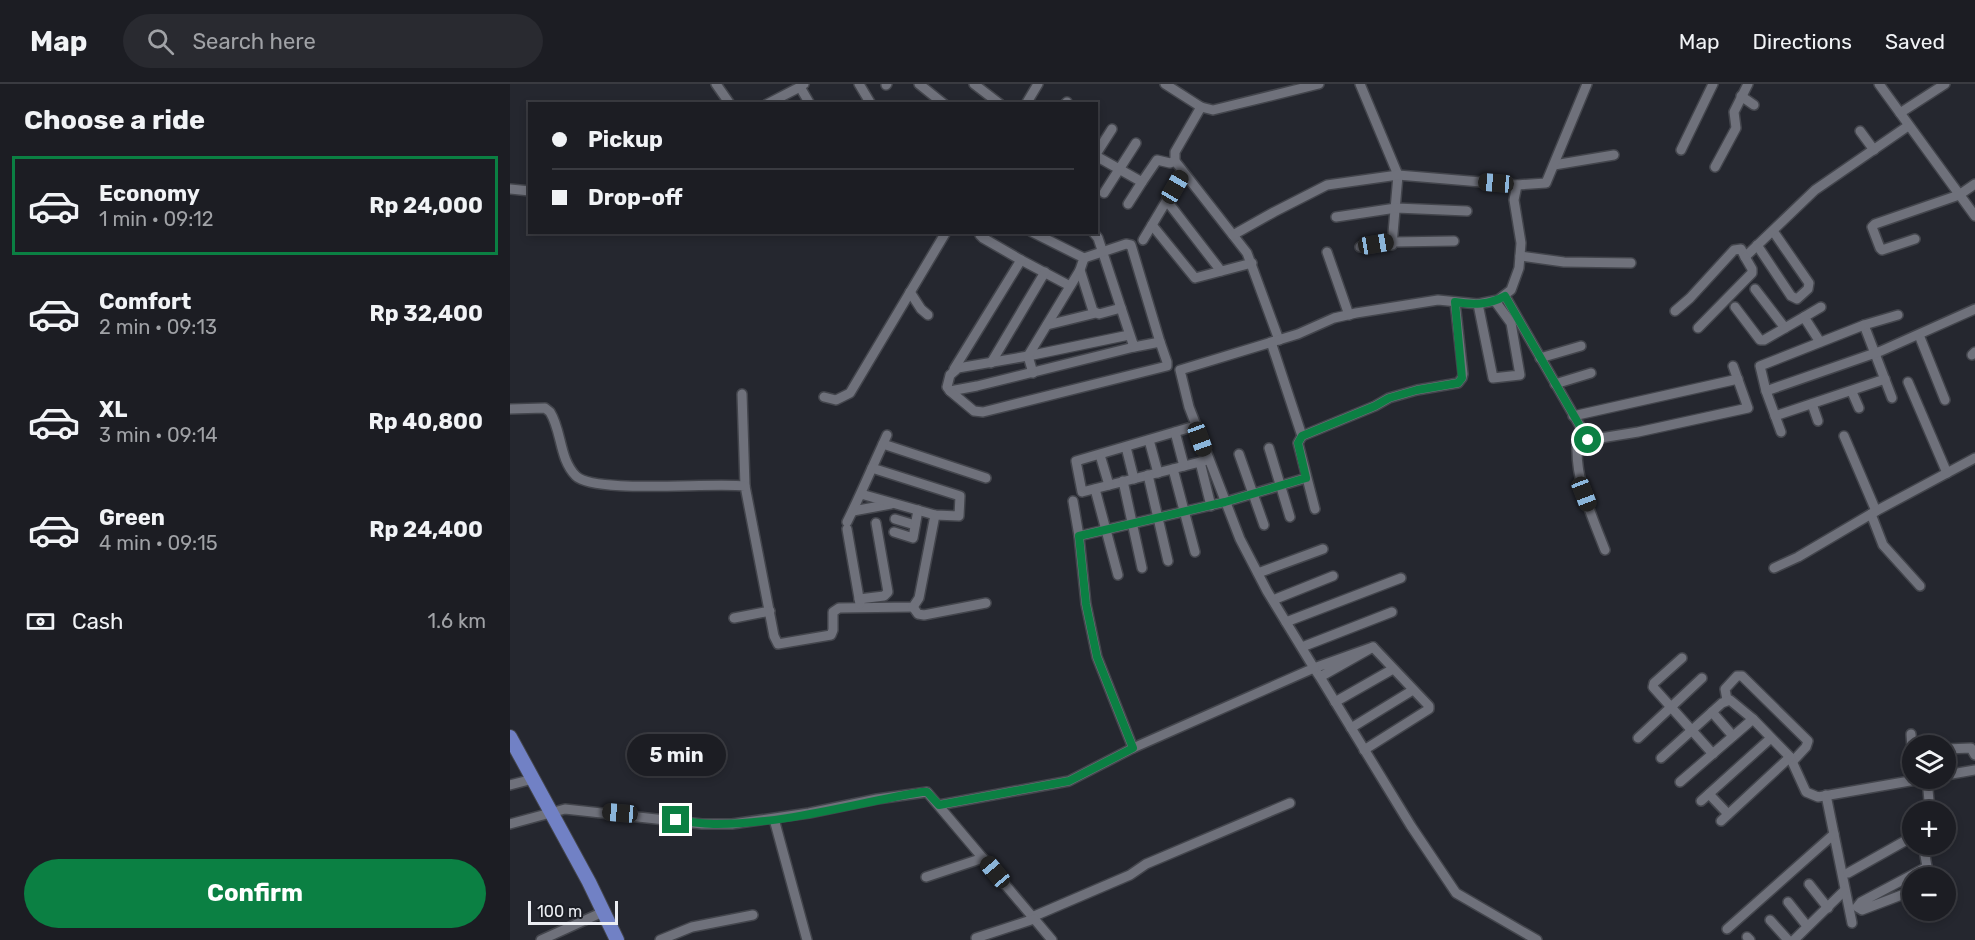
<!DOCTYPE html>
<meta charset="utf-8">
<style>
body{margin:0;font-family:Rubik,sans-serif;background:#292a30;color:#f1f3f6;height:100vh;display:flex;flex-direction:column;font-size:22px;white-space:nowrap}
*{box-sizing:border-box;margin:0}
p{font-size:20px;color:#a0a2a6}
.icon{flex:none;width:33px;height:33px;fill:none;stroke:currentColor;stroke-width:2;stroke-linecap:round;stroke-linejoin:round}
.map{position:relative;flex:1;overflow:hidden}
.side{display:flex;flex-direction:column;background:#1c1d23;width:510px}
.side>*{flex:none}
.hud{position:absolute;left:18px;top:18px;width:570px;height:132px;border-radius:0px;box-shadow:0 3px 9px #0003,0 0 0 2px #3a3b41;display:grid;align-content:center;height:132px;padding:0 24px;background:#1c1d23}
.controls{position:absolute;left:1392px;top:651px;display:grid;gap:12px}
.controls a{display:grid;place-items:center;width:54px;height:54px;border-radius:50%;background:#1c1d23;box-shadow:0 3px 9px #0003,0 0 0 2px #3a3b41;font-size:30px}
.scale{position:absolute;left:18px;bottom:15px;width:90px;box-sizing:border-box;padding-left:6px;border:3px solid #ebedf2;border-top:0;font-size:16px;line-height:21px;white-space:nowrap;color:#ebedf2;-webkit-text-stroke:4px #1c1e25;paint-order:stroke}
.end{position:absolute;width:27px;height:27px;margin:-14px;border:8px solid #0b8043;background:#fff;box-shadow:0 0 0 3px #fff}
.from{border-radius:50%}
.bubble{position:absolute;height:42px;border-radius:21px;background:#1c1d23;box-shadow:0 3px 9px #0003,0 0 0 2px #3a3b41;font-size:20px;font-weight:700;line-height:42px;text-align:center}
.car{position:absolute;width:18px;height:36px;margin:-18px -9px;border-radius:8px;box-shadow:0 0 4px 2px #0007;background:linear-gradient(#222 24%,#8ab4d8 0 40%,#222 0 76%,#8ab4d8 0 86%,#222 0)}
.hud b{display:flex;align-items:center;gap:21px;height:57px;font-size:22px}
.hud b+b{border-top:2px solid #3a3b41}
.hud i{width:15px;height:15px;background:#f1f3f6}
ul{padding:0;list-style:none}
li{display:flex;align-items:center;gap:18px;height:99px;margin:0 12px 9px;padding:0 12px;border:3px solid transparent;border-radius:0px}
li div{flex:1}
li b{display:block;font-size:22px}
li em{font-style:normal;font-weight:700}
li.active{border-color:#0b8043}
li>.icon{width:54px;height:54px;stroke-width:1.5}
h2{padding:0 24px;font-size:27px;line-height:72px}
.pay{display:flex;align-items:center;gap:15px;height:66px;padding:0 24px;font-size:22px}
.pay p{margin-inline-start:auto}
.cta{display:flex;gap:12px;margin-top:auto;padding:12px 24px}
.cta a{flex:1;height:69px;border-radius:36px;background:#0b8043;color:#fff;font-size:24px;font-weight:700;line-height:69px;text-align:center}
header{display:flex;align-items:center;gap:36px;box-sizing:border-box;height:84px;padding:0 30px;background:#1c1d23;border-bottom:2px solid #3a3b41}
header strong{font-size:28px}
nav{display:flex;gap:33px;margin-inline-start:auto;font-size:21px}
.search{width:420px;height:54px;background:#292a30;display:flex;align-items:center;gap:15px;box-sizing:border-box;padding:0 21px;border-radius:33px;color:#a0a2a6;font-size:22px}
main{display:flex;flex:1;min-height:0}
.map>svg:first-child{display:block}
</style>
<header>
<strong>Map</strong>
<div class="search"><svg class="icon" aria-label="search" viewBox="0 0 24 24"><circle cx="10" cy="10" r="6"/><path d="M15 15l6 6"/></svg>Search here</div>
<nav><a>Map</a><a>Directions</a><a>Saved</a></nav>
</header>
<main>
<section class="side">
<h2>Choose a ride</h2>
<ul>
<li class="active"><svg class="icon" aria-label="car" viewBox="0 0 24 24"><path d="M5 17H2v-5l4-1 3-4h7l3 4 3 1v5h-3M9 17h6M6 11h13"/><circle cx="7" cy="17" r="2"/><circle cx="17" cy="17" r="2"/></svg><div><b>Economy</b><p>1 min · 09:12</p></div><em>Rp 24,000</em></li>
<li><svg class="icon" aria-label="car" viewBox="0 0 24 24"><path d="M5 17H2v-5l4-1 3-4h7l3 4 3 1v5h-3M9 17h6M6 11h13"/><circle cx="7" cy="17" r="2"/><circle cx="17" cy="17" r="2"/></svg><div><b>Comfort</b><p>2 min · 09:13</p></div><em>Rp 32,400</em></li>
<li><svg class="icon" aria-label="car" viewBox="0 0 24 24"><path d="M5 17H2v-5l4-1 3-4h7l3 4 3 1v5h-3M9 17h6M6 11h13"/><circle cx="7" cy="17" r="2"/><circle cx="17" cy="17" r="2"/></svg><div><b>XL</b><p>3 min · 09:14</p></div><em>Rp 40,800</em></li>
<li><svg class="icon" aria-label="car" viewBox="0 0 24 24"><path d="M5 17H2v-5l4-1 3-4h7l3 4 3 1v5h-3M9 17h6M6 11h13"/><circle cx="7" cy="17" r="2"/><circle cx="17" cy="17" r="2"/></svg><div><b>Green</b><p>4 min · 09:15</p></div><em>Rp 24,400</em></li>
</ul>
<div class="pay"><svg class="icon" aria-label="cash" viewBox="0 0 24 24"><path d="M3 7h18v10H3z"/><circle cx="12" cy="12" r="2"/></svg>Cash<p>1.6 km</p></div>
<div class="cta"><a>Confirm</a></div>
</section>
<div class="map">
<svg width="1465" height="856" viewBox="0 0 1465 856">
<rect width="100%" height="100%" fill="#25272f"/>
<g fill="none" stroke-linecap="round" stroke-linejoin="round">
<defs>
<g id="minor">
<polyline points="206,0 220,20"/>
<polyline points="294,0 290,3 300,20"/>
<polyline points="349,0 361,20"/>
<polyline points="409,0 434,20"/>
<polyline points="464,0 490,20"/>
<polyline points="655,0 691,23 665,68 665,77 737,169 769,256"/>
<polyline points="850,0 888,91 882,161"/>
<polyline points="1369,0 1465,132"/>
<polyline points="376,1 377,0"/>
<polyline points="1231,12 1244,21"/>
<polyline points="257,20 290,3"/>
<polyline points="516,20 528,0"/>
<polyline points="555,20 557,18"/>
<polyline points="691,23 703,26 809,0"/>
<polyline points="1390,29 1435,0"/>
<polyline points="1350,47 1364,66"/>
<polyline points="1171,66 1203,0"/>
<polyline points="586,70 602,45"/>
<polyline points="586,72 632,98 647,76 660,79 665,77"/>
<polyline points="1044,81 1104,71"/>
<polyline points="1205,83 1226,44 1224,28 1238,0"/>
<polyline points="0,105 20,107"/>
<polyline points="594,109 626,59"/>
<polyline points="657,117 711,187"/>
<polyline points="618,120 632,98"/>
<polyline points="826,133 886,124 957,127"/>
<polyline points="642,141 685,194 742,179"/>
<polyline points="583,148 588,154 611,224"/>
<polyline points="723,151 764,128 817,101 888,91 1007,101 1036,99 1077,0"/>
<polyline points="1405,155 1372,166 1370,164 1362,143 1365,140 1449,111 1465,100"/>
<polyline points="633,156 673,89"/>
<polyline points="1247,161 1281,212 1287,215 1298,205 1299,199 1263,147"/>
<polyline points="850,163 883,158 944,157"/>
<polyline points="817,168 839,231"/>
<polyline points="1010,172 1054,178 1121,179"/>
<polyline points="574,174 616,160 621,161 650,258"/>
<polyline points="511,176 560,202"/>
<polyline points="1245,205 1275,244"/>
<polyline points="400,208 411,225 418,231"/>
<polyline points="995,212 1078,356 1128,348 1238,324 1223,282"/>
<polyline points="968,220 983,294 1010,291 1001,239 985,217"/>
<polyline points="1225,223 1250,256 1254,256 1294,233 1310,258"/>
<polyline points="1165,227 1180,214 1224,166 1231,165 1235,173 1305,106 1398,42"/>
<polyline points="1294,233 1311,223"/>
<polyline points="537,241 586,229"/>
<polyline points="1354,241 1382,314"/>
<polyline points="1188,244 1242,189 1242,185 1235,173"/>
<polyline points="619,251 518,272 448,284 440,291 437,303 440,307 467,302 624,263"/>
<polyline points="1409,251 1435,316"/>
<polyline points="761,258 792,352 865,322 879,314 907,306 948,299 952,294 953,290 945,218"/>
<polyline points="1462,271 1465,268"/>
<polyline points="1030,274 1071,262"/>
<polyline points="481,279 535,188"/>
<polyline points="444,285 511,176 473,154 470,151 471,148"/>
<polyline points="523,289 518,272 570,186"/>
<polyline points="1398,298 1437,389"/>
<polyline points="1045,300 1081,289"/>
<polyline points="440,307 464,327 473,328 657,282 657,278 650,258 624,263 611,224 589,230 583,227 570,186 574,174 522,148"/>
<polyline points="1256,307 1371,267 1465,225"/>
<polyline points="1342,308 1349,324"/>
<polyline points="232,310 235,402"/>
<polyline points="314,313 326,316 340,309 436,148"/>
<polyline points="1302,320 1308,337"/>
<path d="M0 325 35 324 40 328C52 347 49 375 66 392 84 410 203 398 235 402L264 552 268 560 321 551 323 546V528L329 524 403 523 409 514 425 431"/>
<polyline points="1063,332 1228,295"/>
<polyline points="1265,332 1375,295"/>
<polyline points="685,342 566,377 572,408 698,376"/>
<polyline points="665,348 674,382"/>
<polyline points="1271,348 1256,307 1250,282 1354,241 1388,231"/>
<polyline points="792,352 788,359 805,425"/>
<polyline points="1334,352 1366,427"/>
<path d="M1076 355 1067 362C1066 399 1082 432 1095 466"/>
<polyline points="639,356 648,389"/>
<polyline points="373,360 476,394"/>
<polyline points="616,363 624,395"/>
<polyline points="759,364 780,433"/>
<polyline points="729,370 754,441"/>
<polyline points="590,371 599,401"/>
<polyline points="690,378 701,422"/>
<polyline points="362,384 377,351"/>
<polyline points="663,385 685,468"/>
<polyline points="638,391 658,477"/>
<polyline points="613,397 632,484"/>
<polyline points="585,405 608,491"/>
<polyline points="563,417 569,452 715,418 796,394"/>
<polyline points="343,427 381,420"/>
<polyline points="1361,430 1373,461 1410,502"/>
<polyline points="385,435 405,441"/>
<path d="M337 438C346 420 354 402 362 384L450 412 449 432 425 431 351 410"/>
<polyline points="337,445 350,520"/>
<polyline points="384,448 403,454 408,426"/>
<polyline points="569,452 576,520 587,573 623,664"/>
<polyline points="1264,484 1288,473 1366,427 1465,374"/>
<polyline points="748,489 813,465"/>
<polyline points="349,515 374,512 378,508 366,439"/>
<polyline points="763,516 823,492"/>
<polyline points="403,523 408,530 414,531 476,519"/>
<polyline points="224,534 260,527"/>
<polyline points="776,538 891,494"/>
<polyline points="792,563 882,528"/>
<polyline points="1172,574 1144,599 1143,603 1203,670"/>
<polyline points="810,593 863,563 804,584 810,593 901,742 946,809 1027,856"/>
<polyline points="1217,616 1215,605 1227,592 1232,592 1298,657 1296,663 1283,677"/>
<polyline points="825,618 883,585"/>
<polyline points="1202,628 1223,652"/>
<polyline points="841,644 903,606"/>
<polyline points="1401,650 1402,665"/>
<polyline points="1128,654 1192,594"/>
<polyline points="1436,665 1461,664 1465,671"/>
<polyline points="854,666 919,625 919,622 863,563"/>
<polyline points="1151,674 1212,619 1220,616 1243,635 1280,673 1296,708 1308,713 1417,694"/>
<polyline points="1436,691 1465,686"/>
<polyline points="1417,695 1420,728"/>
<polyline points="1170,698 1243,635"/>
<polyline points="0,701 23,695"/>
<polyline points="1199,710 1218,730"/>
<polyline points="1316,711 1342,839"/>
<polyline points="1191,717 1261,654"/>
<polyline points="429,721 559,697 623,664 804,584 757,507 730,455 679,323 670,286 788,250 824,234 846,229 928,216 968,220 988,216 1001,206 1009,184 1011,159 1004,116 1007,101"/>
<polyline points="264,735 297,856"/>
<polyline points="1211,737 1280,673"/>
<polyline points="0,740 55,725 192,740 222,740 299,729 367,715 417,708 542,856"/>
<polyline points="1413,760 1419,794"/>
<polyline points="1338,789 1402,753"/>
<polyline points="416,793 473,774"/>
<polyline points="1299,800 1318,824"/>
<polyline points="1402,807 1352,826 1347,823 1351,818 1417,783"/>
<polyline points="1278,818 1297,842"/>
<polyline points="522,833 620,791 636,780 780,719"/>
<polyline points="1260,836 1278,856"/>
<polyline points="1217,845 1324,750"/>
<polyline points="1237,853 1240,856"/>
<polyline points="466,854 524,835"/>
<polyline points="31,856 93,828"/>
<polyline points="150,856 182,843 243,831"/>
<polyline points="1284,856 1334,807"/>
</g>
<polyline id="highway" points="0,653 79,798 107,856"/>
</defs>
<!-- minor casing -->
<use href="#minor" stroke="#43454c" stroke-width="12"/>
<!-- highway casing -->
<use href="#highway" stroke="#43454c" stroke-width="16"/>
<!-- minor -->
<use href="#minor" stroke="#6f717b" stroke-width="9"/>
<!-- highway -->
<use href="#highway" stroke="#7181c5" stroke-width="14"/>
</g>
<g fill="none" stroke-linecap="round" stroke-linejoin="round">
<!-- route -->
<path stroke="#0b8043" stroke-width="8" d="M166 736C180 738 194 740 207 740 276 740 345 719 412 708H417L429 721 559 697 623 664 587 573 576 520 569 452 715 418 796 394 788 359 792 352 865 322 879 314 907 306 948 299 952 294 945 218C963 221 979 221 995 212L1078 356"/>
</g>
</svg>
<div class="controls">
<a><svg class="icon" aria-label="layers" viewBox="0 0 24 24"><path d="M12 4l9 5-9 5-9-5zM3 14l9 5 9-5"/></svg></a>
<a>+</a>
<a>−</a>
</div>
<div class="scale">100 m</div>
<i class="end from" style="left:1078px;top:356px"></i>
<i class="end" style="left:166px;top:736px"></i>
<div class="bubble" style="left:117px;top:650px;width:99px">5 min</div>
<i class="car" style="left:986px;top:99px;rotate:275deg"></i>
<i class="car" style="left:665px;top:103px;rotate:30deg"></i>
<i class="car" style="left:866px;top:160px;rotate:81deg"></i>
<i class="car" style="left:690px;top:355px;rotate:160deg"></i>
<i class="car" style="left:1074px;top:410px;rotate:159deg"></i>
<i class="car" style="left:110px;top:729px;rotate:275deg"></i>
<i class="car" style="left:485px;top:788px;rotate:320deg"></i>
<div class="hud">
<b><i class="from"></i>Pickup</b>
<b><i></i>Drop-off</b>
</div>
</div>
</main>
